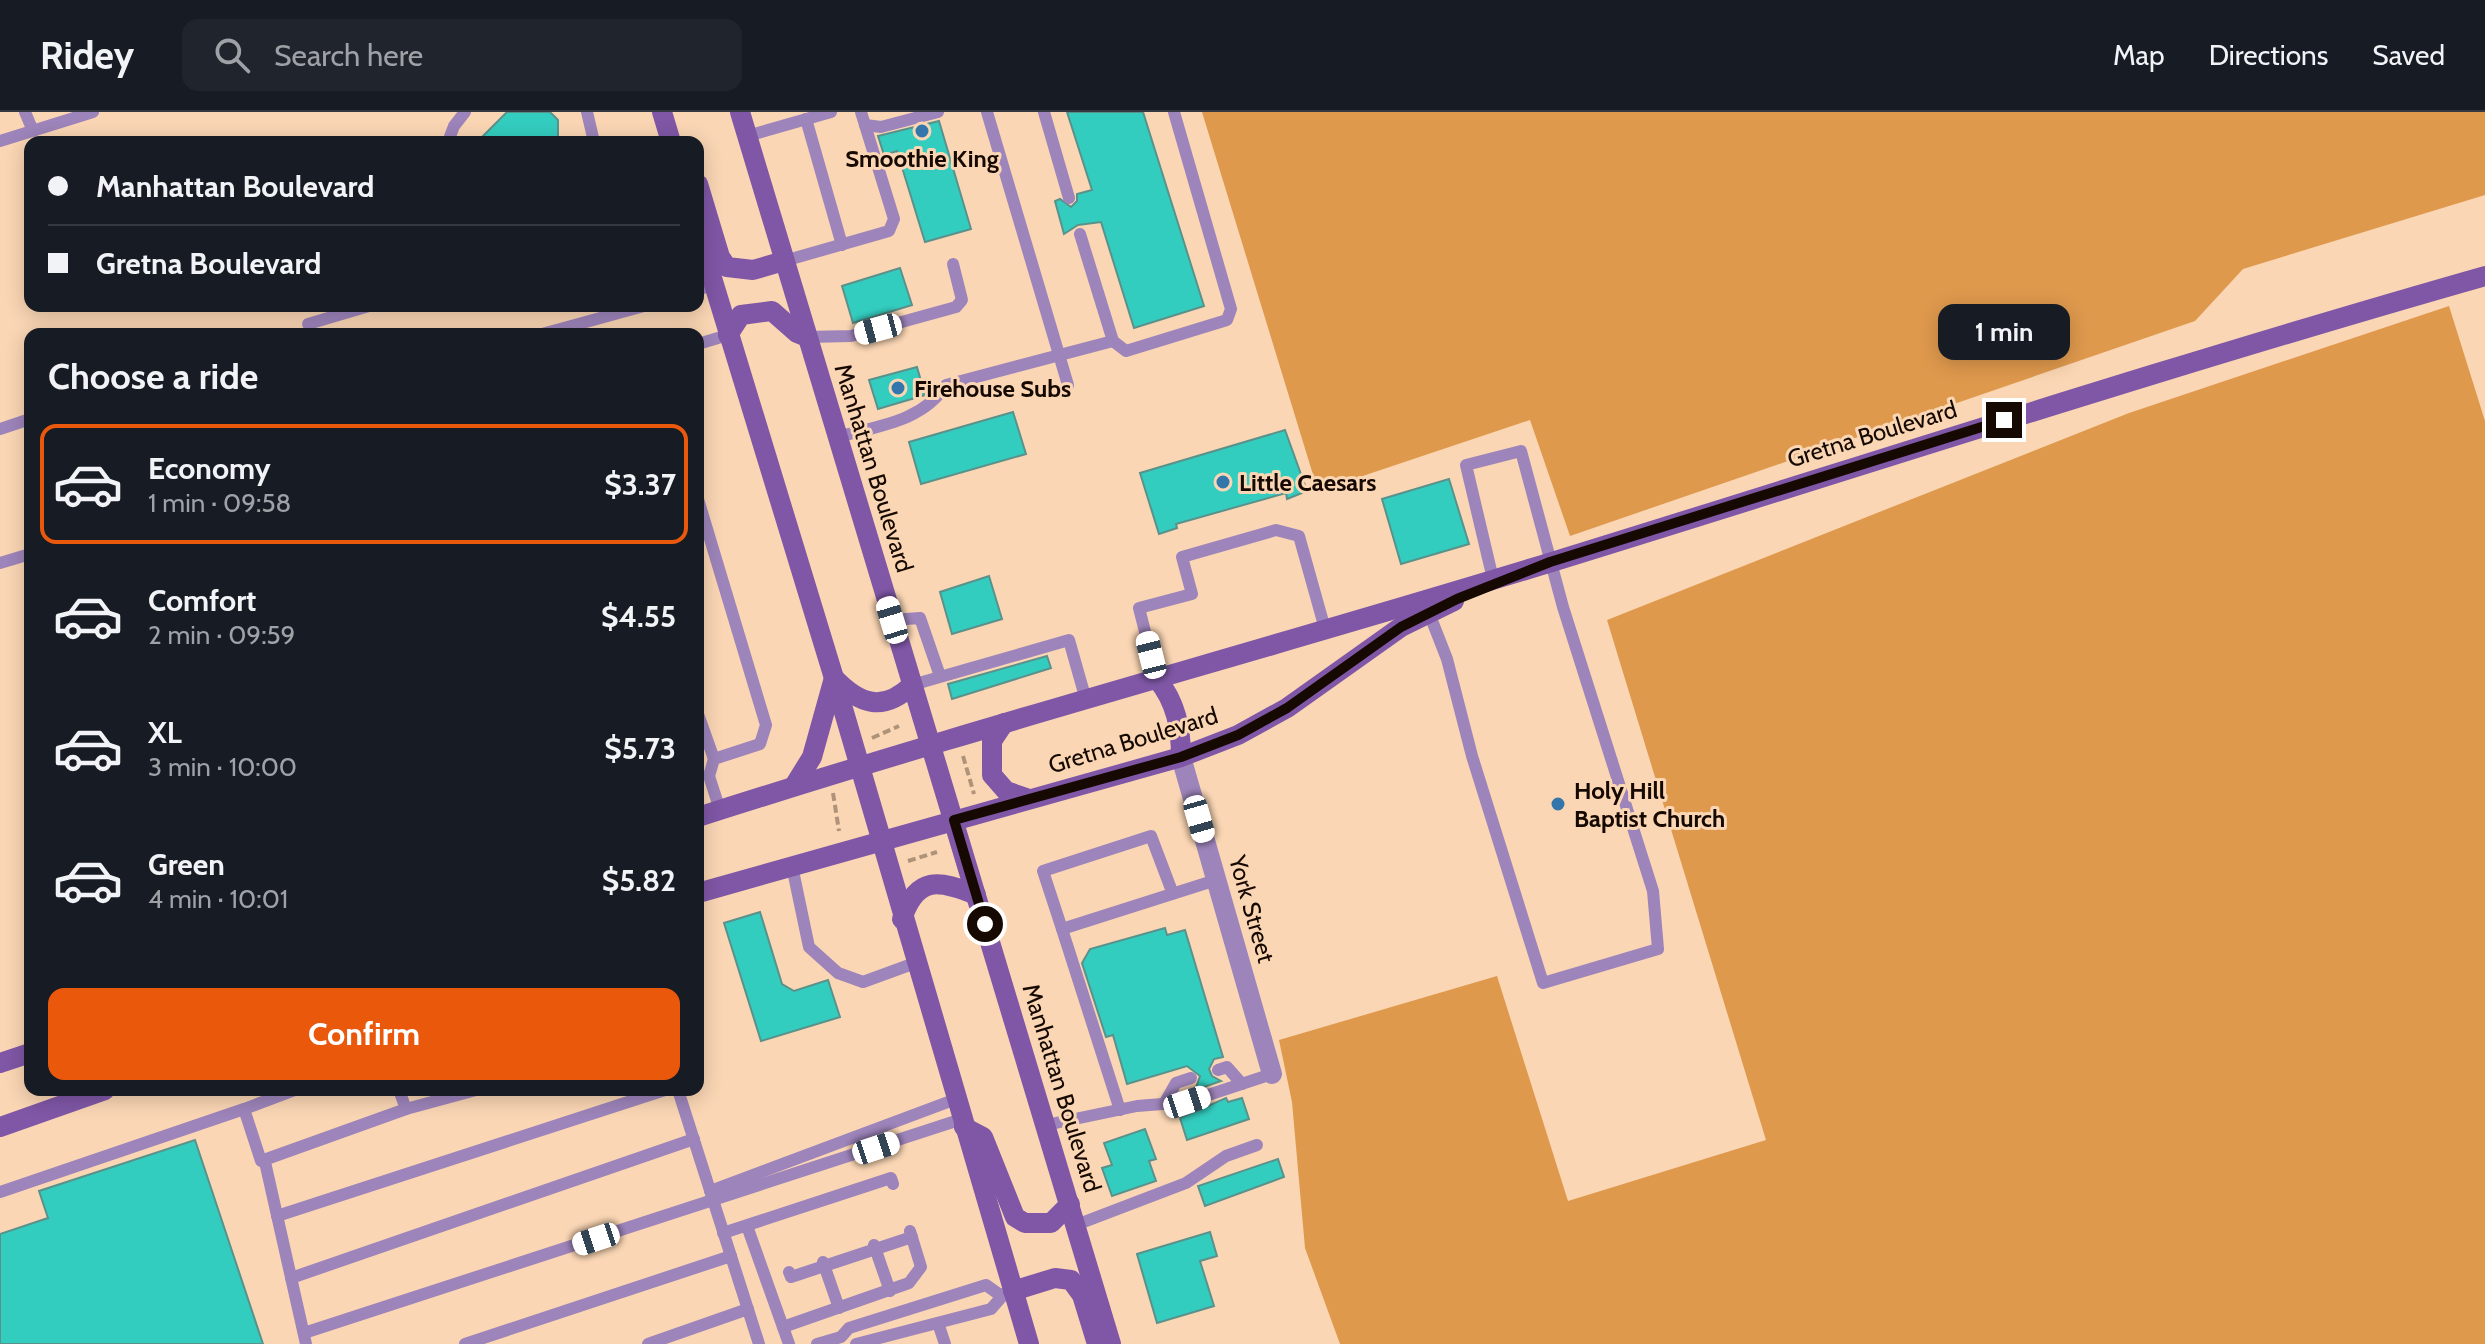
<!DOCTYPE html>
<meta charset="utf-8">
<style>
body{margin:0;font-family:Cabin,sans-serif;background:#20242c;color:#f1f3f6;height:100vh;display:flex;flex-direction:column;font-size:30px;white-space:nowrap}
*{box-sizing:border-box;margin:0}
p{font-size:26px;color:#9ea1a6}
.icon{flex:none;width:44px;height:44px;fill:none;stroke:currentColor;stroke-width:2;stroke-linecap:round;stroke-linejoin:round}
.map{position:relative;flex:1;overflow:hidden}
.details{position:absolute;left:24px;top:216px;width:680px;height:768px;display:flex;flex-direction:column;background:#171b24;border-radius:16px;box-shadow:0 4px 20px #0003}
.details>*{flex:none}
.banner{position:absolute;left:24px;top:24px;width:680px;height:176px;border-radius:16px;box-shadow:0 4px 20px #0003;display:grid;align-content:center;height:176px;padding:0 24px;background:#171b24}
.end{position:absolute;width:36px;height:36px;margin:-18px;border:10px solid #150901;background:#fff;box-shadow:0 0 0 4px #fff}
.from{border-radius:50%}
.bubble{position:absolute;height:56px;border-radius:16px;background:#171b24;box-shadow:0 4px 20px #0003;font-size:26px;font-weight:800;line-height:56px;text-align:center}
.car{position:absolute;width:24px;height:48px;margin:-24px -12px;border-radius:10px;box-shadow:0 0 6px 2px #0007;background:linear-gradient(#fff 24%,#345 0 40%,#fff 0 76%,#345 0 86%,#fff 0)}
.banner b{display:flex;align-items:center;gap:28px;height:76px;font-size:30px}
.banner b+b{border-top:2px solid #363941}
.banner i{width:20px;height:20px;background:#f1f3f6}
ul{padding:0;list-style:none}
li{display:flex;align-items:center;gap:24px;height:120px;margin:0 16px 12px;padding:0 8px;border:4px solid transparent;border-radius:16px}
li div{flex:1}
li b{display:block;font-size:30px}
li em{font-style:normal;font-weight:800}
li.active{border-color:#ea580c}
li>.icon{width:72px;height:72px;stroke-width:1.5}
h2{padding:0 24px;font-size:36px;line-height:96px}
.action{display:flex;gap:16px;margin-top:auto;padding:16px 24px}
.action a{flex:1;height:92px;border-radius:16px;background:#ea580c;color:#fff;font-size:32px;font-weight:800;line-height:92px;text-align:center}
header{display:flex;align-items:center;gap:48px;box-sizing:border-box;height:112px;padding:0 40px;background:#171b24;border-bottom:2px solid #363941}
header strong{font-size:38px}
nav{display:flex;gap:44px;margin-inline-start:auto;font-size:28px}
.search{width:560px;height:72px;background:#20242c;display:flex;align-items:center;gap:20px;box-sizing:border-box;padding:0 28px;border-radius:16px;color:#9ea1a6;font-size:30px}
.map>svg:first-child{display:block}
</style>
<header>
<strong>Ridey</strong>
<div class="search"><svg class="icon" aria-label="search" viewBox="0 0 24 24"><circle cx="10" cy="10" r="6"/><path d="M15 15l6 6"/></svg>Search here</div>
<nav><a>Map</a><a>Directions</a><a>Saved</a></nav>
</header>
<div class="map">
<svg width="2485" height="1232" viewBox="0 0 2485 1232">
<rect width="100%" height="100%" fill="#fad6b4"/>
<!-- forest -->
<g fill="#df994d">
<polygon points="1202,0 2485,0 2485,83 2243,157 2195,209 1570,424 1530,308 1318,379"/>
<polygon points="2449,194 2485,309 2485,1232 1340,1232 1305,1136 1292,990 1279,928 1497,864 1568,1089 1766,1028 1607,508 2129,301"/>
</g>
<!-- building -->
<g fill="#33cdbf" stroke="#5a928b" stroke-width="2">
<polygon points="507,0 550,0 558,8 558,30 477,30"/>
<polygon points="1067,0 1143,0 1204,194 1134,216 1101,110 1078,113 1064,122 1055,89 1060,87 1071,95 1077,89 1077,82 1092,78"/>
<polygon points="939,9 971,117 925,130 897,39 884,43 878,24"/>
<polygon points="900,156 912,193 853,211 842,174"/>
<polygon points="917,255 925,283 878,297 869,268"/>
<polygon points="1013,300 1026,342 921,372 909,330"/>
<polygon points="1285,318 1307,379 1287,387 1286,381 1176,412 1177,416 1159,422 1140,361"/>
<polygon points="1449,367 1469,432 1401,452 1382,387"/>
<polygon points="989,464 1002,507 952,522 940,480"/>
<polygon points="1047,544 1051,556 952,587 948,572"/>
<polygon points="760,800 782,872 794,879 828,868 840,905 761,929 724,811"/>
<polygon points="1165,816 1167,823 1185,818 1223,945 1214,947 1209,957 1212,964 1221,969 1195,978 1200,964 1187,954 1127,972 1113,923 1106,925 1082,851 1090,837"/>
<polygon points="1226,986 1228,990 1242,986 1249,1007 1187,1028 1180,1006"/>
<polygon points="1145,1017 1156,1047 1149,1049 1156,1069 1112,1084 1102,1056 1112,1053 1104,1031"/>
<polygon points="195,1028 263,1232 0,1232 0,1122 48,1106 39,1079"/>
<polygon points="1278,1047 1284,1065 1205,1094 1198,1074"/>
<polygon points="1210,1120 1217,1144 1200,1149 1214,1194 1157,1211 1137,1142"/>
</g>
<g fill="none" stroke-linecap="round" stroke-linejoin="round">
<!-- path -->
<g stroke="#af9379" stroke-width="4" stroke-dasharray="8 4" stroke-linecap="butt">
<polyline points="872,626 899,614"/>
<polyline points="963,644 974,682"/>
<polyline points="833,681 839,719"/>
<polyline points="908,749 937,740"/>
</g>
<!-- lane -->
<g stroke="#9d84ba" stroke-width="12">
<polyline points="25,0 33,19"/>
<polyline points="587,0 594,30"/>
<polyline points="987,0 1068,273"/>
<polyline points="1044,0 1069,86"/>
<polyline points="806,7 842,133"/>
<polyline points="865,13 881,15 938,0"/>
<polyline points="747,24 831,0"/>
<polyline points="0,29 93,0"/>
<polyline points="448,30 454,14 465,0"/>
<polyline points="1080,122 1113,229 1126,239 1227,208 1231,197 1174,0"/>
<polyline points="784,149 889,119 894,107 861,0"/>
<polyline points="698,178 714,172"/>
<polyline points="308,212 369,194"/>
<polyline points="542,222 644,194"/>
<polyline points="807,225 851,224 956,195 962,188 953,152"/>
<polyline points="698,232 728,223"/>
<polyline points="0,317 30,307"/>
<path d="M837 325C877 314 922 310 946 273L1113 229"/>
<polyline points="698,387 766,613 760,632 714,647 709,664 720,698"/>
<polyline points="0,451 30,442"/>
<polyline points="1429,501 1447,547 1472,644 1543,871 1658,837 1653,779 1563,495 1521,339 1466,353 1493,467"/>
<polyline points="892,508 920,506 940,564"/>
<polyline points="1157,567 1139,496 1192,482 1182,445 1276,418 1299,424 1325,517"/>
<polyline points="912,573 1069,528 1086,588"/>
<polyline points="698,602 714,647"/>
<polyline points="792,754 809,835 838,861 863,870 915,851"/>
<polyline points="1173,782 1151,724 1043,759 1062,817 1216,768"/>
<polyline points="1062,817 1120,998"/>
<polyline points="1218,958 1227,955 1242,972"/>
<polyline points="295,978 244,997 261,1049 406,997 399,978"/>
<polyline points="678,978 759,1232"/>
<polyline points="1164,992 1176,971 1191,966"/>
<polyline points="406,997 476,978"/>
<polyline points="1046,1013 1137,994 1187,990 1272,962"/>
<polyline points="265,1050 306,1232"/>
<polyline points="710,1079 956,987"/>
<polyline points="0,1080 244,997"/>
<polyline points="277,1104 665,978"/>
<polyline points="1076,1113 1186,1071 1226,1044 1257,1033"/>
<polyline points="747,1114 789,1232"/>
<polyline points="723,1121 891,1066 893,1072"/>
<polyline points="874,1133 890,1179"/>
<polyline points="823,1150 839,1196"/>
<polyline points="789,1160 791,1165 912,1125"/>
<polyline points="291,1166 694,1027"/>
<polyline points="938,1211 945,1232"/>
<polyline points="783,1215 909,1171 921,1155 910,1119"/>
<polyline points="304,1221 962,1007"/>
<polyline points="465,1232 731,1144"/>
<polyline points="648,1232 748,1197"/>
<polyline points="817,1232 841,1225 849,1216 986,1173 1000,1183"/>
<polyline points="856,1232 991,1197 1005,1181"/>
</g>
<!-- street -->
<polyline stroke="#9d84ba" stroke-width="20" points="1181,645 1272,962"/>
<!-- secondary -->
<g stroke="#7f57a6" stroke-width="20">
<polyline points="662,0 671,30"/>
<polyline points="740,0 1111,1232"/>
<polyline points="698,72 720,145 727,155 753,158 784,149"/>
<polyline points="698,120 834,566 1029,1232"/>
<polyline points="728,223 741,203 772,199 797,221 807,225"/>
<path d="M1157 567C1176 590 1181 616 1181 645"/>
<polyline points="1004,611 992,629 992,663 1006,679 1026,686"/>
<path d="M794 674 812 645 834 566C859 592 883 601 912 573"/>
<path d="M698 705C981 614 1268 537 1552 450 1863 354 2172 253 2485 164"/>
<polyline points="698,781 1181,645 1238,623 1287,596 1401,515 1454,489"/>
<path d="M902 807C917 763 939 768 976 783"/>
<polyline points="0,951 30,941"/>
<polyline points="0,1015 105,978"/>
<polyline points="964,1015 983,1025 1015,1105 1025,1111 1051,1111 1070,1092"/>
<polyline points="1013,1179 1055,1166 1071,1168 1082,1183 1097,1232"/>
</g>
</g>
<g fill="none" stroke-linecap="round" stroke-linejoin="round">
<!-- route -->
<polyline stroke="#150901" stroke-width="10" points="985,812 954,708 1181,645 1238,623 1287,596 1401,515 1457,487 1550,450 2004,308"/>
</g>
<!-- markers -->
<g fill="#3376ac" stroke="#fad6b4" stroke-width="3">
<circle cx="922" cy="19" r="8"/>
<circle cx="898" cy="276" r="8"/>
<circle cx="1223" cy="370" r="8"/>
<circle cx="1558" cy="692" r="8"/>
</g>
<g text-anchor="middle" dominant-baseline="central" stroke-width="6" stroke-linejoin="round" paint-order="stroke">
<!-- poi labels -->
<g font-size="24" font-weight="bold" fill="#150901" stroke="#fad6b4" text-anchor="start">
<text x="922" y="46" text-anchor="middle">Smoothie King</text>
<text x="914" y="276">Firehouse Subs</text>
<text x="1239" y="370">Little Caesars</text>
<text x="1574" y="678">Holy Hill<tspan x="1574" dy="28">Baptist Church</tspan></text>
</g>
<!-- street labels -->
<g font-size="24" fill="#150901" stroke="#fad6b4">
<text transform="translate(1872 322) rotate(-17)">Gretna Boulevard</text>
<text transform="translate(874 356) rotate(73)">Manhattan Boulevard</text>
<text transform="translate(1133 628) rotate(-17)">Gretna Boulevard</text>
<text transform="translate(1252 797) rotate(74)">York Street</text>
<text transform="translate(1062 976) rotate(73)">Manhattan Boulevard</text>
</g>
</g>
</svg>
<i class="end from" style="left:985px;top:812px"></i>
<i class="end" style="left:2004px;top:308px"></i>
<div class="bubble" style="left:1938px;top:192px;width:132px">1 min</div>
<i class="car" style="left:878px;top:217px;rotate:255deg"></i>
<i class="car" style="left:892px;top:508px;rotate:343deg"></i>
<i class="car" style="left:1151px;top:543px;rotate:346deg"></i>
<i class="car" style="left:1199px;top:707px;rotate:164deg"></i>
<i class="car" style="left:1187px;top:990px;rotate:72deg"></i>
<i class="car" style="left:876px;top:1036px;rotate:72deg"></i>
<i class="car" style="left:596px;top:1127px;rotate:252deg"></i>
<div class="banner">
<b><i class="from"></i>Manhattan Boulevard</b>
<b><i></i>Gretna Boulevard</b>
</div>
<section class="details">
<h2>Choose a ride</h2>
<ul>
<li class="active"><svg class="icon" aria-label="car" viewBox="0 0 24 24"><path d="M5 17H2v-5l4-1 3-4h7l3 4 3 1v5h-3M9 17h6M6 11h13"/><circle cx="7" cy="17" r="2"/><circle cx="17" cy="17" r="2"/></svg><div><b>Economy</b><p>1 min · 09:58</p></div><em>$3.37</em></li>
<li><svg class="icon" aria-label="car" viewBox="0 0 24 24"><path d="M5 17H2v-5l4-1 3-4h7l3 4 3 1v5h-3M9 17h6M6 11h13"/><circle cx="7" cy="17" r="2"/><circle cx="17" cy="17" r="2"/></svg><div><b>Comfort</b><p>2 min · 09:59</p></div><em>$4.55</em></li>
<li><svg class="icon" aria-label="car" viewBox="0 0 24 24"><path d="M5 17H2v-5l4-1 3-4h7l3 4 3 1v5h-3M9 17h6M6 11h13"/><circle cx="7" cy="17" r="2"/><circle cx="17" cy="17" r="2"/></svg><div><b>XL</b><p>3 min · 10:00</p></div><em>$5.73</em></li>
<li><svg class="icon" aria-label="car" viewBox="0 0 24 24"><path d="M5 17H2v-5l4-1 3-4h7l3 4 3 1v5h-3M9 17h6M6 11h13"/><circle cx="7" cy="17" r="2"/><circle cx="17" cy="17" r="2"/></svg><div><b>Green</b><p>4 min · 10:01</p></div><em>$5.82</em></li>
</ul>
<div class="action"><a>Confirm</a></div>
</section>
</div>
